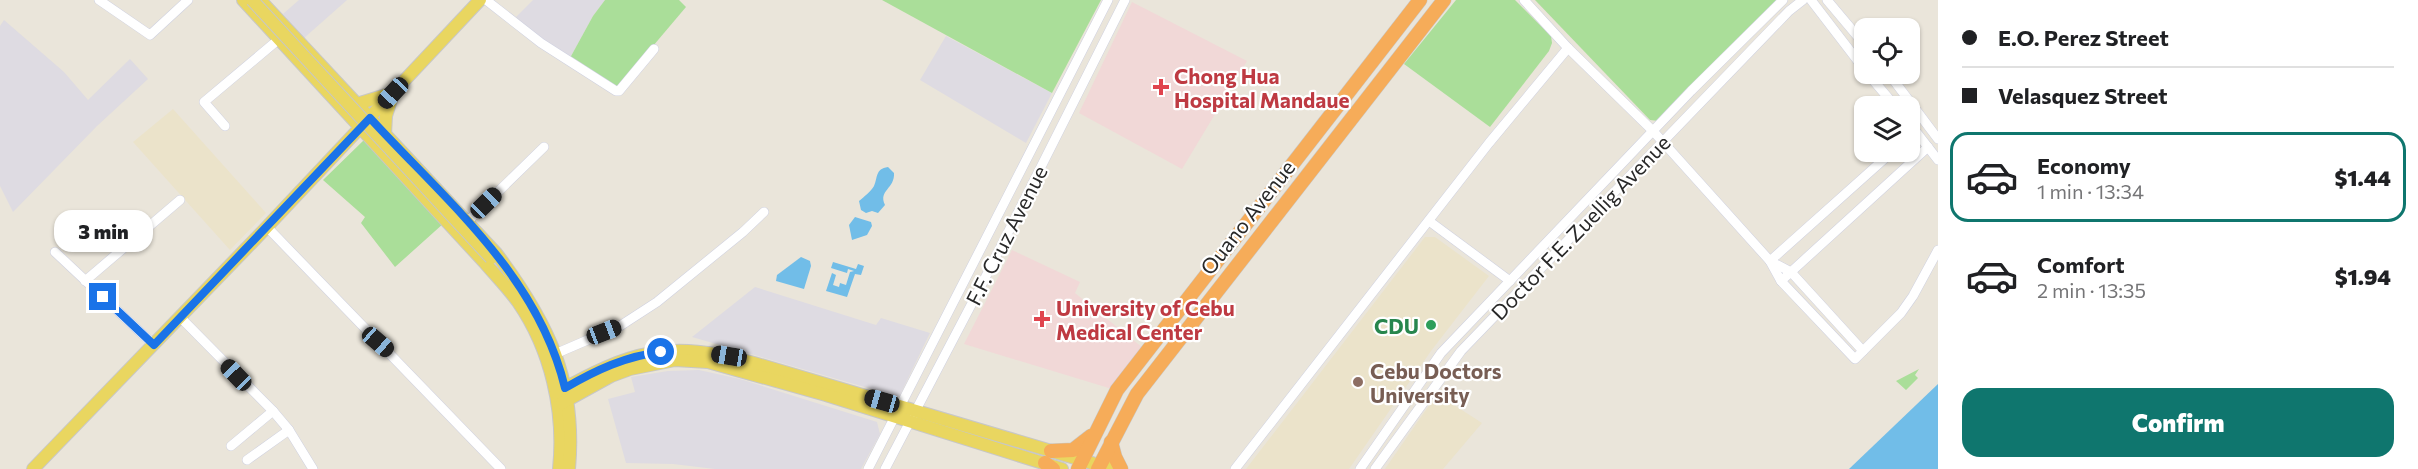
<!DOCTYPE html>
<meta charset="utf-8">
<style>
body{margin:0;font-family:Commissioner,sans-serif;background:#f2f2f2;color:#202124;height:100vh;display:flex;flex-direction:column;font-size:22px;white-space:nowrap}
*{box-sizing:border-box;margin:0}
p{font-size:20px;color:#757577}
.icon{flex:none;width:33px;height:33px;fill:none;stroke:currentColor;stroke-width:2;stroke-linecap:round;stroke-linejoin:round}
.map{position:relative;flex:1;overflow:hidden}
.details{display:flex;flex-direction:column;background:#fff;width:480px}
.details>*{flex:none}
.guide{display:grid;align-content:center;height:132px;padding:0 24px;background:#fff}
.buttons{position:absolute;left:1854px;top:18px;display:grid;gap:12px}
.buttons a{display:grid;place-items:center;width:66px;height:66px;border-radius:12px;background:#fff;box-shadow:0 2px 4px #0004;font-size:30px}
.end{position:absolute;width:27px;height:27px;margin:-14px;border:8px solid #1a73e8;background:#fff;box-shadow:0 0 0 3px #fff}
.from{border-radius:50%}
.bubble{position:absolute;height:42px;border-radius:18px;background:#fff;box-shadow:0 2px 4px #0004;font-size:20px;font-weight:800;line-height:42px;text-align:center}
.car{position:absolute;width:18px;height:36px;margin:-18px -9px;border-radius:8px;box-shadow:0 0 4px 2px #0007;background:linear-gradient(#222 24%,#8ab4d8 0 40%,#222 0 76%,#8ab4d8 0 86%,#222 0)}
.guide b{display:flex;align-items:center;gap:21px;height:57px;font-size:22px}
.guide b+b{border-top:2px solid #e0e0e0}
.guide i{width:15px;height:15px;background:#202124}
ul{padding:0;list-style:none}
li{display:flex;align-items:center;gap:18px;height:90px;margin:0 12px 9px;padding:0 12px;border:3px solid transparent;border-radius:18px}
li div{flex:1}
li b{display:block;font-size:22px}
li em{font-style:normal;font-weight:800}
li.on{border-color:#0f766e}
li>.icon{width:54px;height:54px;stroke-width:1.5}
.button{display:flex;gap:12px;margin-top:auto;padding:12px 24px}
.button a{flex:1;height:69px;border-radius:18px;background:#0f766e;color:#fff;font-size:24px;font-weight:800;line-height:69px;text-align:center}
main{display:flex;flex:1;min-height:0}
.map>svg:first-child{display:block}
</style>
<main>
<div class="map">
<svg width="1938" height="469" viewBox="0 0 1938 469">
<rect width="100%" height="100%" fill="#eae5da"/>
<!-- industrial -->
<g fill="#dedbe2">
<polygon points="299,0 347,0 304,38 283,14"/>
<polygon points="533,0 605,0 593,16 570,58 543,41 516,17"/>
<polygon points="4,20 64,72 88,100 130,59 148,79 97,126 13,212 0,186 0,26"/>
<polygon points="946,36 1052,93 1026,143 920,80"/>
<polygon points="755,287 876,325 881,318 930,333 899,397 692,337"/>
<polygon points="699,370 740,379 877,422 880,434 861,469 715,469 673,464 626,463 608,399 635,392 631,377 668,371"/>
</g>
<!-- education -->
<g fill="#ebe3ca">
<polygon points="173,109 266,213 230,250 133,142"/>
<polygon points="1425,237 1435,237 1489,276 1431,351 1349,469 1246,469"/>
<polygon points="1437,394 1482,423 1443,469 1385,469"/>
</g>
<!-- medical -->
<g fill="#f1d8d7">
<polygon points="1132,2 1247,61 1182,169 1079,113"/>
<polygon points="1012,250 1080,282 1075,293 1143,348 1112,389 964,344"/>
</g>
<!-- green -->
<g fill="#aade99">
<polygon points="605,0 679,0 686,7 620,85 613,87 570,58 593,16"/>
<polygon points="882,0 1101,0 1052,93"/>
<polygon points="1456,0 1515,0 1551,36 1552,43 1549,51 1490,127 1404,64"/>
<polygon points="1535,0 1778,0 1659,121 1650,120"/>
<polygon points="364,140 444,223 395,267 361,223 365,217 323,180"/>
<polygon points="1919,369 1915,375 1918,378 1906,390 1896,381"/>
</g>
<!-- water -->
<g fill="#71bde8">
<path d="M888 167 894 173C895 189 878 190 885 205L878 213 872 211 866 213 861 210 859 201C864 197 871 191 874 186 878 177 875 169 888 167Z"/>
<polygon points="855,217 871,222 872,226 867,235 852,240 849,225"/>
<polygon points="801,257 810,261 811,266 804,289 776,281 777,275"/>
<polygon points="833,262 856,269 858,264 864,266 861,275 855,274 847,297 826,291 832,273 836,275 833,285 839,287 840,283 846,285 850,272 854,271 848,269 847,273 831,268"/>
<polygon points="1938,384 1938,469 1849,469"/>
</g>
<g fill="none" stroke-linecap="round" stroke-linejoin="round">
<defs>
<g id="minor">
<polyline points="99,0 150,35 188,0"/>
<polyline points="486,0 541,43 616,91 619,91 654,49"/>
<polyline points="1524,0 1568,48 1653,131 1770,261 1781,281 1855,359 1901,313 1913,296 1938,250"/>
<polyline points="1811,0 1864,69"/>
<polyline points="1827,0 1864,44"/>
<polyline points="1868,74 1895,106"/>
<polyline points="1889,74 1938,139"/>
<polyline points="1910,124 1938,160"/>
<polyline points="225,126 204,102 279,39"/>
<polyline points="1429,221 1510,281"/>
<polyline points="467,222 544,147"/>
<polyline points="267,227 501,469"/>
<polyline points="55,252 154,345"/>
<polyline points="1770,261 1892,152"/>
<polyline points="1770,261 1791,272 1863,351"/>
<polyline points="85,281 180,200"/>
<polyline points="1781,281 1928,147"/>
<polyline points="180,317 273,411 289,430 313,469"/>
<polyline points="555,354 620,326 657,302 743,232 764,212"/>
<polyline points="231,446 273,411"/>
<polyline points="247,460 289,430"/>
<polyline points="868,469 1108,0"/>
<polyline points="885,469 980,288 1125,0"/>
<polyline points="1235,469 1489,143 1568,48"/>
<polyline points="1360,469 1441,353 1691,91 1783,0"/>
<polyline points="1375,469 1461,351 1789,11 1803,0"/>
</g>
<g id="major">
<path d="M243 0 485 263C496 276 508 288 518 302 551 350 565 411 559 469"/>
<path d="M260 0 496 253C548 322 577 381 569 469"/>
<polyline points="357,104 389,94"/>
<polyline points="385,134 386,116 392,97"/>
<path d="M556 393C631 351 668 339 754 363L1112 469"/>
<polyline points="562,403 611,376 630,369 675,360 708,362 826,395 1062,469"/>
<polyline points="33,469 263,231 480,0"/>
</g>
<g id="highway">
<polyline points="1111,442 1115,457 1121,469"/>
<polyline points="1051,451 1073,450 1091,436"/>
<polyline points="1045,463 1053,469"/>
<polyline points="1078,469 1117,390 1420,0"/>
<polyline points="1098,469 1137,394 1444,0"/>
</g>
</defs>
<!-- minor casing -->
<use href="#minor" stroke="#cfd1e0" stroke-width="10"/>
<!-- major casing -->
<use href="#major" stroke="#c7c7c7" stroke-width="14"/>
<!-- highway casing -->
<use href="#highway" stroke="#c7c7c7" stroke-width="15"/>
<!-- minor -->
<use href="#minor" stroke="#fff" stroke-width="9"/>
<!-- major -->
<use href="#major" stroke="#e9d660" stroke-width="12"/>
<!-- highway -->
<use href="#highway" stroke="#f6ac59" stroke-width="14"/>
<defs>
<polyline id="major-bridge" points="252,0 491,258"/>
</defs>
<!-- major-bridge casing -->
<use href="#major-bridge" stroke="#c7c7c7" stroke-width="14" stroke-linecap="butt"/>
<!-- major-bridge -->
<use href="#major-bridge" stroke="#e9d660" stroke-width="12"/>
</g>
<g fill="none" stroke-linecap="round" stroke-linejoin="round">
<!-- route -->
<path stroke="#1a73e8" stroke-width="8" d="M103 297 154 345 370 118C445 200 538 275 565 388 596 370 626 356 661 352"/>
</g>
<!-- markers -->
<g fill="#e0444e" stroke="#fff" stroke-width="2">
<path d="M1158 78h6v6h6v6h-6v6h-6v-6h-6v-6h6z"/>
<path d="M1039 310h6v6h6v6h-6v6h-6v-6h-6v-6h6z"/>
</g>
<circle fill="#2e9e5b" stroke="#fff" stroke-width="2" cx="1431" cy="325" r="6"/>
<circle fill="#8d6e63" stroke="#fff" stroke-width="2" cx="1358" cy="382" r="6"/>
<g text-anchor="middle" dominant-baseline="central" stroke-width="4.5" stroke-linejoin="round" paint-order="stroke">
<!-- health labels -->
<g font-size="21" font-weight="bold" fill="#be3a42" stroke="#fff" text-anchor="start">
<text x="1174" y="75">Chong Hua<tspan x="1174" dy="24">Hospital Mandaue</tspan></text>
<text x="1056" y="307">University of Cebu<tspan x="1056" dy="24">Medical Center</tspan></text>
</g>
<!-- street labels -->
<g font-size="21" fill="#282828" stroke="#fff">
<text transform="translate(1247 217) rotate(-52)">Ouano Avenue</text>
<text transform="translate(1580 227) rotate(-46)">Doctor F.E. Zuellig Avenue</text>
<text transform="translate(1006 235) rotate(-63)">F.F. Cruz Avenue</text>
</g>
<!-- leisure labels -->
<g font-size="21" font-weight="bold" fill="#27864d" stroke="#fff" text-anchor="end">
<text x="1419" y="325">CDU</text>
</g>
<!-- education labels -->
<g font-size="21" font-weight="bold" fill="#785e54" stroke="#fff" text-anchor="start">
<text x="1370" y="370">Cebu Doctors<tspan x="1370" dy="24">University</tspan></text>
</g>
</g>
</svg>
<div class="buttons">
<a><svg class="icon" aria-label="locate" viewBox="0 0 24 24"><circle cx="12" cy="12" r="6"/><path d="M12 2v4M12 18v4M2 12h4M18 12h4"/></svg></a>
<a><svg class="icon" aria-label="layers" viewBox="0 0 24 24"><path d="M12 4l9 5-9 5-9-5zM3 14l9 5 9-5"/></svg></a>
</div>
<i class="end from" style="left:661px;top:352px"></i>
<i class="end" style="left:103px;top:297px"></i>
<div class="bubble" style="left:54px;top:210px;width:99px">3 min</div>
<i class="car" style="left:393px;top:93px;rotate:223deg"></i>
<i class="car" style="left:486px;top:203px;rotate:46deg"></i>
<i class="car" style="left:604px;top:332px;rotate:69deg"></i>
<i class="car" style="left:378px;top:342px;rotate:131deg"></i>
<i class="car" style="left:729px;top:356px;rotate:279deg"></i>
<i class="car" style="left:236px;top:375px;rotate:316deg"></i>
<i class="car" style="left:882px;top:401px;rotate:286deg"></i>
</div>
<section class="details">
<div class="guide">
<b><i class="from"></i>E.O. Perez Street</b>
<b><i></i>Velasquez Street</b>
</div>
<ul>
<li class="on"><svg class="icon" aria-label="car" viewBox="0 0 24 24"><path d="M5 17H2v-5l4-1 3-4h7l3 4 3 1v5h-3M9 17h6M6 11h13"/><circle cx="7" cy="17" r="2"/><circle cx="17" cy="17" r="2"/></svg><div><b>Economy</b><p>1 min · 13:34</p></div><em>$1.44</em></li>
<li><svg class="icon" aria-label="car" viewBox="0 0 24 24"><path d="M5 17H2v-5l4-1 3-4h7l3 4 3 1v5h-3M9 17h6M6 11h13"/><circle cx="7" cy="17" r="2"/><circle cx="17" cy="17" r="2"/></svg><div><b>Comfort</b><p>2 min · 13:35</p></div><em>$1.94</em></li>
</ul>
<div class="button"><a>Confirm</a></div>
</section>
</main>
